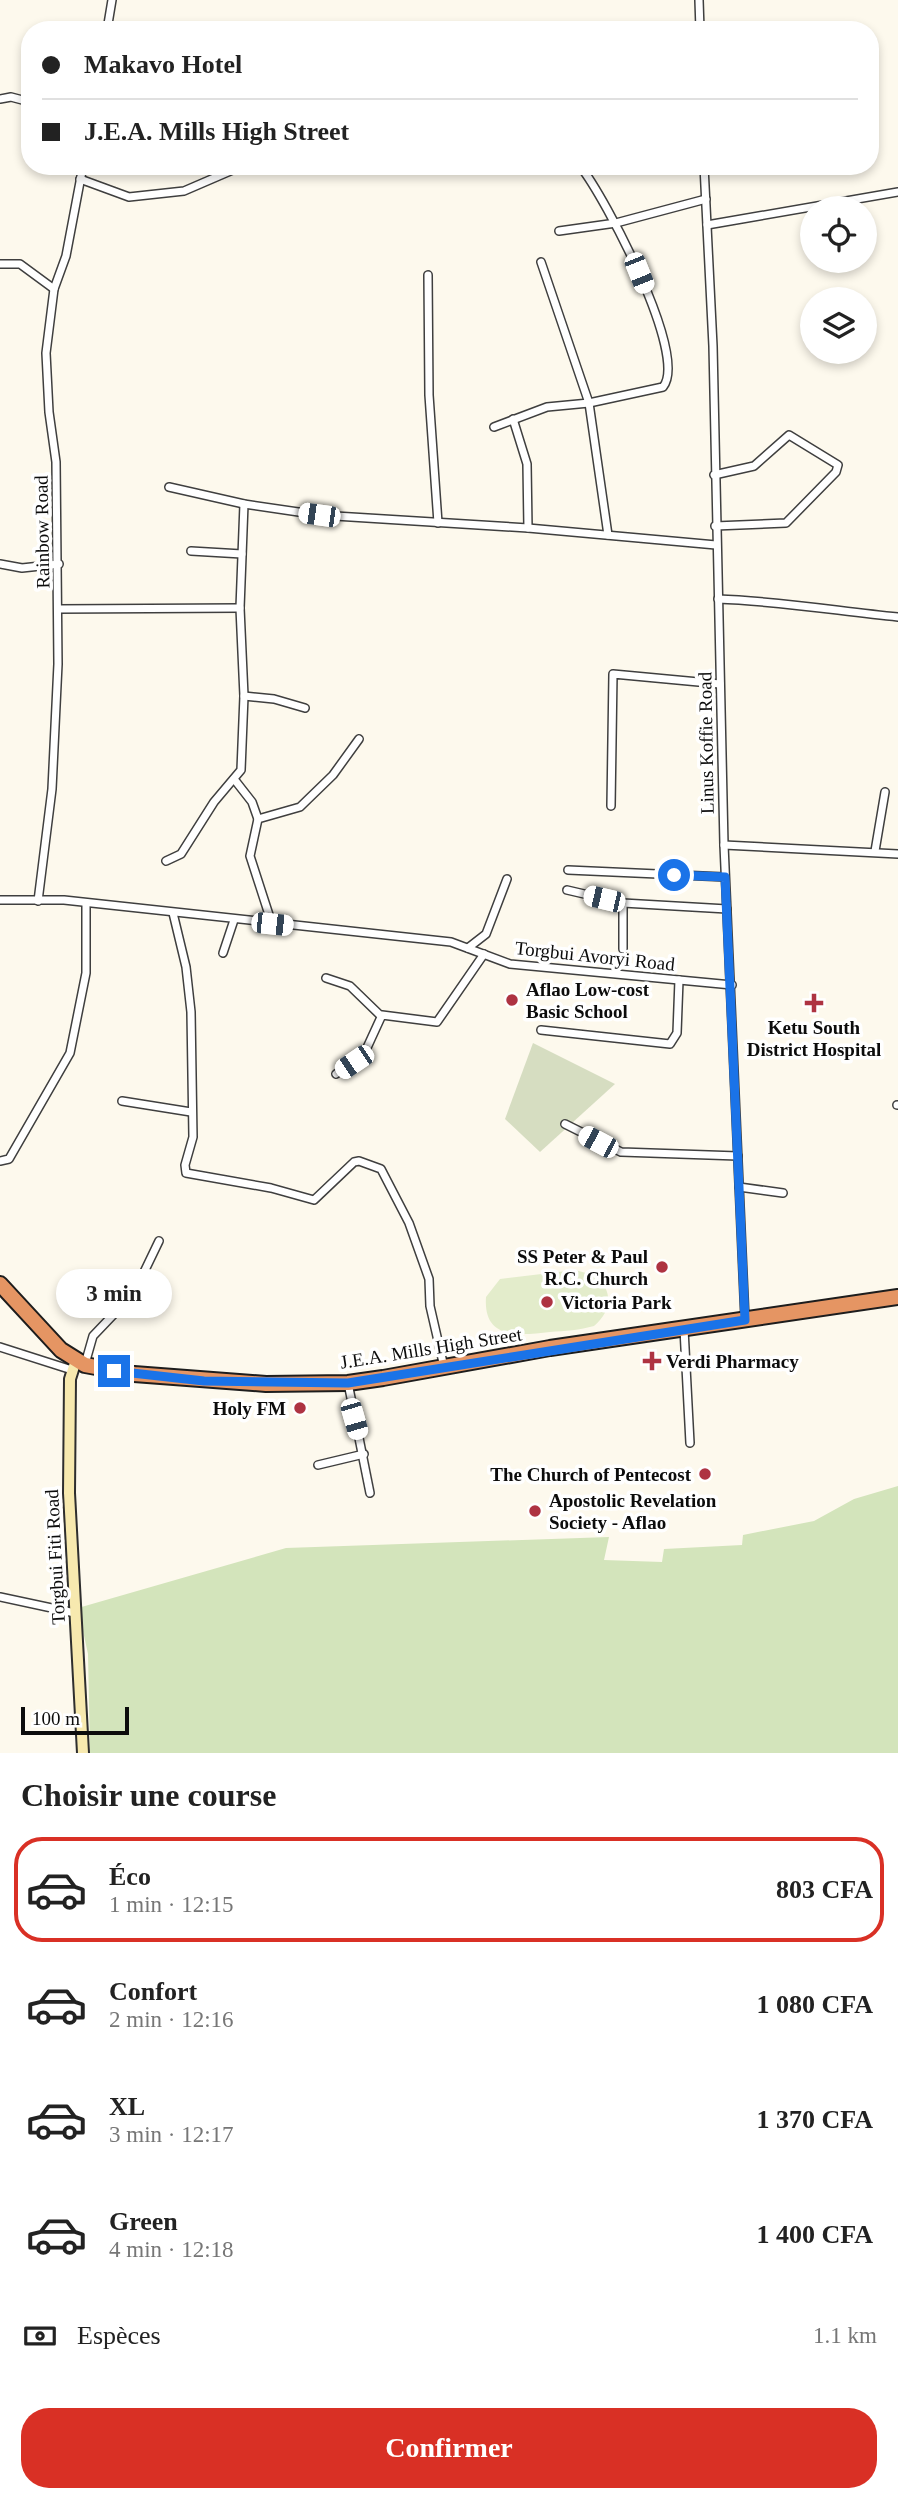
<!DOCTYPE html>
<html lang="fr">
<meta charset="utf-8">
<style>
body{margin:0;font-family:Georgia,serif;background:#f2f2f2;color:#222;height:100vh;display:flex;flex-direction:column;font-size:26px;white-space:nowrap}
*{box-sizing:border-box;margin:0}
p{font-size:23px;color:#767676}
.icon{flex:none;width:38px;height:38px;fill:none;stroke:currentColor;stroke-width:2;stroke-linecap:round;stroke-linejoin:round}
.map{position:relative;height:1753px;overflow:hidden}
.sheet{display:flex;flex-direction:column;background:#fff;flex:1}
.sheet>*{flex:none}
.banner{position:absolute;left:21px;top:21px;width:858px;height:154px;border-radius:28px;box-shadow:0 4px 10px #0003;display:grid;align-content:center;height:154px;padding:0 21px;background:#fff}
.tools{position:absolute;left:800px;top:196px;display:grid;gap:14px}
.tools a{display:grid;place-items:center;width:77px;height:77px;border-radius:50%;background:#fff;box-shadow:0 4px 10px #0003;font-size:35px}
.scale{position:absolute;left:21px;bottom:18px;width:108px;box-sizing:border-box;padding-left:7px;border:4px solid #0c0c0c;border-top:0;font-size:19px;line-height:24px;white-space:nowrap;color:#0c0c0c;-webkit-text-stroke:5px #fff;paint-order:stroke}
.end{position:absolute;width:32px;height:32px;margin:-16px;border:9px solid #1a73e8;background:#fff;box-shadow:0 0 0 4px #fff}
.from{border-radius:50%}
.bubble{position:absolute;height:49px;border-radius:24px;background:#fff;box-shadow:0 4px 10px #0003;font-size:23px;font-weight:600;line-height:49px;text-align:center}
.car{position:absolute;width:21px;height:42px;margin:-21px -10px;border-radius:9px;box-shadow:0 0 5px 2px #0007;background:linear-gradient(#fff 24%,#345 0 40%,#fff 0 76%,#345 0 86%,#fff 0)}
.banner b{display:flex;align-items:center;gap:24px;height:66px;font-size:26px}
.banner b+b{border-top:2px solid #e0e0e0}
.banner i{width:18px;height:18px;background:#222}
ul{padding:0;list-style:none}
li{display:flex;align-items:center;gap:21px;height:105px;margin:0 14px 10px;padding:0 7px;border:4px solid transparent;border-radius:28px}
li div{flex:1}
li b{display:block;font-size:26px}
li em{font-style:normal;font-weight:600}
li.on{border-color:#d93025}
li>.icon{width:63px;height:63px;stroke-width:1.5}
h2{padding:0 21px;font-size:32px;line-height:84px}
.pay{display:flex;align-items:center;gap:18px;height:77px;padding:0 21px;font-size:26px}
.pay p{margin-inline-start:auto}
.primary-button{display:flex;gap:14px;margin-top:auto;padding:14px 21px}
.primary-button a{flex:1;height:80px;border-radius:28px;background:#d93025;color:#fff;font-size:28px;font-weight:600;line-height:80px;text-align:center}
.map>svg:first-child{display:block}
</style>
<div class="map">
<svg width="898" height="1753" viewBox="0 0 898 1753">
<rect width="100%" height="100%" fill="#fdf9ed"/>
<!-- green -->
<polygon fill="#d3e4bb" points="898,1486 898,1753 90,1753 88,1654 78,1608 286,1548 609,1537 604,1560 662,1562 664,1549 742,1545 743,1535 814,1521 854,1499"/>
<!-- cemetery -->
<polygon fill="#d6ddc1" points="533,1043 615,1084 540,1152 505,1119"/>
<!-- pitch -->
<path fill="#e3eccb" d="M575 1270 597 1276C613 1293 612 1310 594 1326 580 1330 565 1331 550 1332 520 1335 483 1341 486 1297L500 1279Z"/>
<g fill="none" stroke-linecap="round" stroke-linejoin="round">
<defs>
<g id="street">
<polyline points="699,0 700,30"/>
<polyline points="107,30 112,0"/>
<polyline points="0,99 11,97 30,102"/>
<polyline points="432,166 444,166"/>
<polyline points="704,166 713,346 724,845 745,1319"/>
<polyline points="80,179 129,197 184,191 242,166"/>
<polyline points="707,225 898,192"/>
<polyline points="559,231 616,223 706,199"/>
<polyline points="541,262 589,403 608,535"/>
<polyline points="0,264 20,264 54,289"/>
<polyline points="428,275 429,395 438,523"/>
<polyline points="513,419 527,464 528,528"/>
<path d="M494 427 547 407 589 403 663 387C689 356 605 197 580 166"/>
<polyline points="714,475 754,466 789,435 838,465 836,472 786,523 715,526"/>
<polyline points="169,487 244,504 319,515 528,528 716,545"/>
<polyline points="191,551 242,554"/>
<polyline points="0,564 22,568 59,564"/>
<path d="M718 599C778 601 838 611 898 617"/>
<polyline points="58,609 240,608"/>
<polyline points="244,696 274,699 305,708"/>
<polyline points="234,779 252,802 258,819"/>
<polyline points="611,806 613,674 720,684"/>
<polyline points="724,845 898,854"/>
<polyline points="875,851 885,792"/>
<polyline points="166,861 181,854 214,802 241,770 244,696 240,608 244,504"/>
<polyline points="568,870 725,877"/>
<polyline points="567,890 623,903 727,909"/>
<polyline points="0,900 64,900 451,942 510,964 732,985"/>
<polyline points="38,901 52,789 58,664 56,462 49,412 46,353 54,289 66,256 83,166"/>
<polyline points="623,903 623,949"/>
<polyline points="173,913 186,967 191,1012 193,1137 185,1165 186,1173 271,1188 314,1200 354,1162 359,1161 381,1169 409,1223 429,1279 430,1306 444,1367"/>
<polyline points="272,924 250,856 258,819 300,807 333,775 359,739"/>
<polyline points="468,948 486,934 507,879"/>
<polyline points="223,953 234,920"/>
<polyline points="326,978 350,986 381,1016"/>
<polyline points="541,1030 670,1044 677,1033 679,980"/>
<polyline points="336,1074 365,1052 382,1015 437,1022 484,954"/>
<polyline points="122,1101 191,1112"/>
<polyline points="897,1105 898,1105"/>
<polyline points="565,1124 621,1152 738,1156"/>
<polyline points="0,1161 9,1159 70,1053 86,973 86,903"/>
<polyline points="739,1187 783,1193"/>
<polyline points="684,1329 690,1443"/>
<polyline points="0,1347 72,1370"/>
<polyline points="85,1364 93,1336 134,1293 159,1241"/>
<polyline points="348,1383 370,1493"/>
<polyline points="318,1465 364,1454"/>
<polyline points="0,1597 75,1613"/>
</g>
<polyline id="secondary" points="76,1360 70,1379 69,1493 83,1753"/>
<polyline id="highway" points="0,1284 61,1350 85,1365 134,1374 266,1384 348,1383 383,1378 550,1348 898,1297"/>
</defs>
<!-- street casing -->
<use href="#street" stroke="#3f3f3f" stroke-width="10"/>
<!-- secondary casing -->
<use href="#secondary" stroke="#2e2e2e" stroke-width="14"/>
<!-- highway casing -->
<use href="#highway" stroke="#1d1d1d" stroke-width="18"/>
<!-- street -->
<use href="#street" stroke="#fff" stroke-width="7"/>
<!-- secondary -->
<use href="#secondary" stroke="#f7e9af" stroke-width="10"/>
<!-- highway -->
<use href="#highway" stroke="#e59563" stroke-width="14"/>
</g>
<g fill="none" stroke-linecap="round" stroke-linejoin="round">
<!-- route -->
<polyline stroke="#1a73e8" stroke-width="9" points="114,1371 204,1381 348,1383 745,1320 725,877 674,875"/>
</g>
<!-- markers -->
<g fill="#ae3342" stroke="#fff" stroke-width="2.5">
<circle cx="512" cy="1000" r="7"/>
<path d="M810.5 992.5h7v7h7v7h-7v7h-7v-7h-7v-7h7z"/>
<circle cx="662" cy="1267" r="7"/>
<circle cx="547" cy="1302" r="7"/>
<path d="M648.5 1350.5h7v7h7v7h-7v7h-7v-7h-7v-7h7z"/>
<circle cx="300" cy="1408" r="7"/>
<circle cx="705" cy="1474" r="7"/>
<circle cx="535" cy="1511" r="7"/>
</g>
<g text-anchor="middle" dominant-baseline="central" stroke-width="7" stroke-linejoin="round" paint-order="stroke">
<!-- street labels -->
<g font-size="19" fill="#0c0c0c" stroke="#fff">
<text transform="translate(42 532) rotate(-91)">Rainbow Road</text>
<text transform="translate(706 743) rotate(-91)">Linus Koffie Road</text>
<text transform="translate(595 956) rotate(6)">Torgbui Avoryi Road</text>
<text transform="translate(431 1348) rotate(-9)">J.E.A. Mills High Street</text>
<text transform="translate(55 1557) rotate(-93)">Torgbui Fiti Road</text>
</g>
<!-- poi labels -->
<g font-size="19" font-weight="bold" fill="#0c0c0c" stroke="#fff" text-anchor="start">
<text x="526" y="989">Aflao Low-cost<tspan x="526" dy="22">Basic School</tspan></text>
<text x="814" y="1027" text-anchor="middle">Ketu South<tspan x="814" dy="22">District Hospital</tspan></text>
<text x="648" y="1256" text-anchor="end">SS Peter &amp; Paul<tspan x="648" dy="22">R.C. Church</tspan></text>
<text x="561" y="1302">Victoria Park</text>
<text x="666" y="1361">Verdi Pharmacy</text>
<text x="286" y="1408" text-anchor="end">Holy FM</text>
<text x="691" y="1474" text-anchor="end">The Church of Pentecost</text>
<text x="549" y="1500">Apostolic Revelation<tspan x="549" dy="22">Society - Aflao</tspan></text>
</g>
</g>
</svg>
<div class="tools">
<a><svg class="icon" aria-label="locate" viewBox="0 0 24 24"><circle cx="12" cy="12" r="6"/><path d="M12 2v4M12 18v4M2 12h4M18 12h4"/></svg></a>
<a><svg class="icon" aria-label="layers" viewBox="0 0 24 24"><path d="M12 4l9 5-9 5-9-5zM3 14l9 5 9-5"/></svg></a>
</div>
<div class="scale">100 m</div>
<i class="end from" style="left:674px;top:875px"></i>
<i class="end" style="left:114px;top:1371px"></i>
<div class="bubble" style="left:56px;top:1269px;width:116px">3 min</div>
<i class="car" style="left:639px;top:273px;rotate:158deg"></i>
<i class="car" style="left:319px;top:515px;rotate:278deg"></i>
<i class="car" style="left:604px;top:899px;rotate:283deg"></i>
<i class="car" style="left:272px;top:924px;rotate:96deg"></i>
<i class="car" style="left:354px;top:1062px;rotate:236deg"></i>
<i class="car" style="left:598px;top:1142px;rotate:298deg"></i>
<i class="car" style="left:354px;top:1419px;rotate:164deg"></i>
<div class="banner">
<b><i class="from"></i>Makavo Hotel</b>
<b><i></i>J.E.A. Mills High Street</b>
</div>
</div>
<section class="sheet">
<h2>Choisir une course</h2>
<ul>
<li class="on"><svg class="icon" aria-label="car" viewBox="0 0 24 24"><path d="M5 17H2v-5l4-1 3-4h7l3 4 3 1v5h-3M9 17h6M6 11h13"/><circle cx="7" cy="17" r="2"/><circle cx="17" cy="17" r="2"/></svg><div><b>Éco</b><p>1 min · 12:15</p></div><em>803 CFA</em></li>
<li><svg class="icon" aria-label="car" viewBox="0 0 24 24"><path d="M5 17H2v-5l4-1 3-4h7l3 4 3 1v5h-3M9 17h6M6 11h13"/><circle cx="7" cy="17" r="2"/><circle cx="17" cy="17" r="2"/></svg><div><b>Confort</b><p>2 min · 12:16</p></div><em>1 080 CFA</em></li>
<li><svg class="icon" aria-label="car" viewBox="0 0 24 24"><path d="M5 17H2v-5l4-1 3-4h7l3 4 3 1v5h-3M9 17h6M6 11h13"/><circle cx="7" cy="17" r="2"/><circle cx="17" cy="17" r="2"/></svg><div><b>XL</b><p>3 min · 12:17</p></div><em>1 370 CFA</em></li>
<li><svg class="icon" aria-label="car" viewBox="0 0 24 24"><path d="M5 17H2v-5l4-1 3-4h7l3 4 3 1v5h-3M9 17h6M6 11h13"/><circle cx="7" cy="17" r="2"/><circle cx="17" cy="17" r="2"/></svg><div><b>Green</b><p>4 min · 12:18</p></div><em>1 400 CFA</em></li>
</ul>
<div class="pay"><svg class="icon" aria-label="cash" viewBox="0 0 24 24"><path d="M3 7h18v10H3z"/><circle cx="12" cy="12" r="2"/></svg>Espèces<p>1.1 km</p></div>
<div class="primary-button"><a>Confirmer</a></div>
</section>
